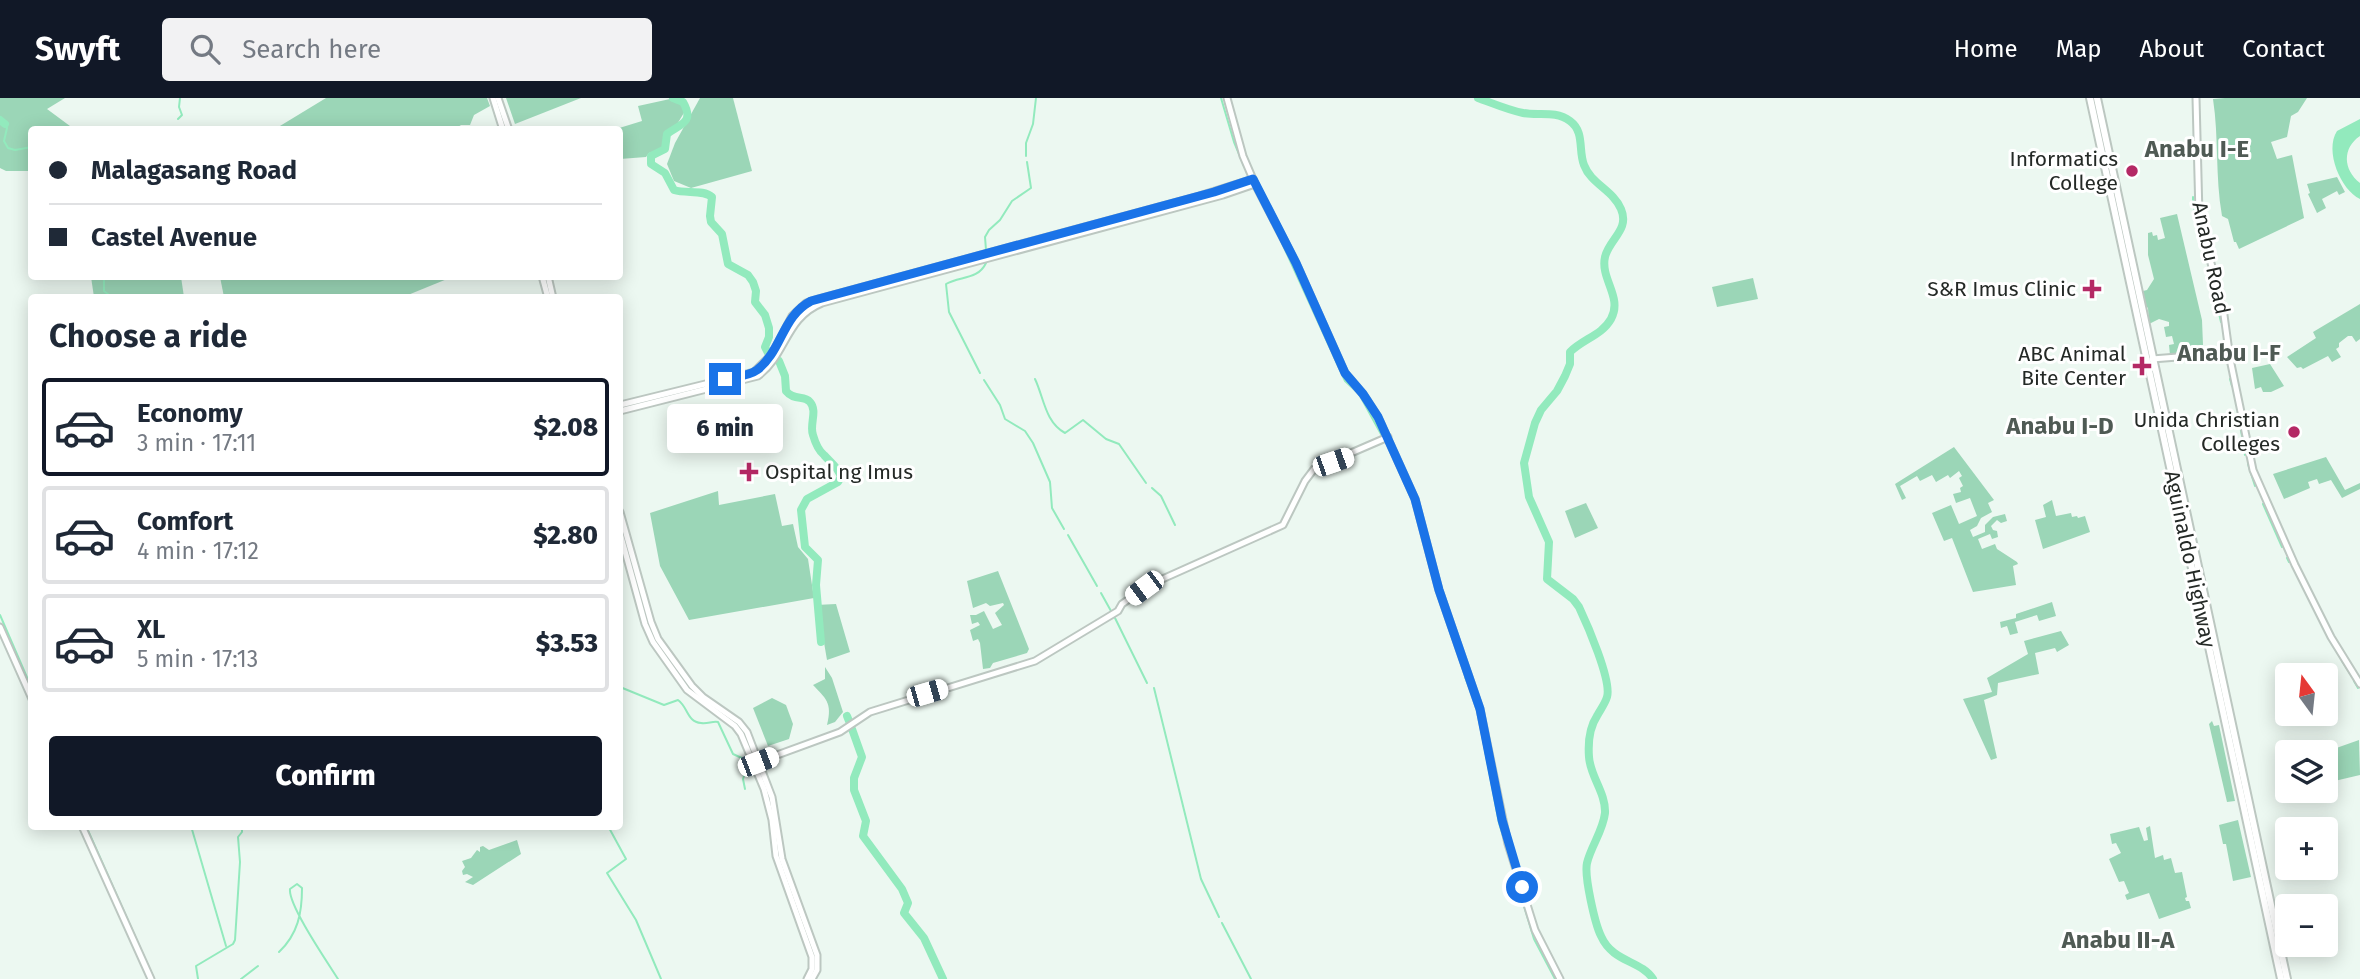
<!DOCTYPE html>
<meta charset="utf-8">
<style>
body{margin:0;font-family:"Fira Sans",sans-serif;background:#f2f2f3;color:#1f2937;height:100vh;display:flex;flex-direction:column;font-size:26px;white-space:nowrap}
*{box-sizing:border-box;margin:0}
p{font-size:23px;color:#747a83}
.icon{flex:none;width:38px;height:38px;fill:none;stroke:currentColor;stroke-width:2;stroke-linecap:round;stroke-linejoin:round}
.map{position:relative;flex:1;overflow:hidden}
.details{position:absolute;left:28px;top:196px;width:595px;height:536px;display:flex;flex-direction:column;background:#fff;border-radius:7px;box-shadow:0 4px 18px #0003}
.details>*{flex:none}
.banner{position:absolute;left:28px;top:28px;width:595px;height:154px;border-radius:7px;box-shadow:0 4px 18px #0003;display:grid;align-content:center;height:154px;padding:0 21px;background:#fff}
.needle{width:46px;rotate:345deg}
.buttons{position:absolute;left:2275px;top:565px;display:grid;gap:14px}
.buttons a{display:grid;place-items:center;width:63px;height:63px;border-radius:7px;background:#fff;box-shadow:0 4px 18px #0003;font-size:35px}
.end{position:absolute;width:32px;height:32px;margin:-16px;border:9px solid #1a73e8;background:#fff;box-shadow:0 0 0 4px #fff}
.from{border-radius:50%}
.bubble{position:absolute;height:49px;border-radius:7px;background:#fff;box-shadow:0 4px 18px #0003;font-size:23px;font-weight:800;line-height:49px;text-align:center}
.car{position:absolute;width:21px;height:42px;margin:-21px -10px;border-radius:9px;box-shadow:0 0 5px 2px #0007;background:linear-gradient(#fff 24%,#345 0 40%,#fff 0 76%,#345 0 86%,#fff 0)}
.banner b{display:flex;align-items:center;gap:24px;height:66px;font-size:26px}
.banner b+b{border-top:2px solid #e0e1e3}
.banner i{width:18px;height:18px;background:#1f2937}
ul{padding:0;list-style:none}
li{display:flex;align-items:center;gap:21px;height:98px;margin:0 14px 10px;padding:0 7px;border:4px solid #e0e1e3;border-radius:7px}
li div{flex:1}
li b{display:block;font-size:26px}
li em{font-style:normal;font-weight:800}
li.selected{border-color:#111827}
li>.icon{width:63px;height:63px;stroke-width:1.5}
h2{padding:0 21px;font-size:32px;line-height:84px}
.cta{display:flex;gap:14px;margin-top:auto;padding:14px 21px}
.cta a{flex:1;height:80px;border-radius:7px;background:#111827;color:#fff;font-size:28px;font-weight:800;line-height:80px;text-align:center}
header{display:flex;align-items:center;gap:42px;box-sizing:border-box;height:98px;padding:0 35px;background:#111827;color:#fff}
header strong{font-size:33px}
nav{display:flex;gap:38px;margin-inline-start:auto;font-size:24px}
.search{width:490px;height:63px;background:#f2f2f3;display:flex;align-items:center;gap:18px;box-sizing:border-box;padding:0 24px;border-radius:7px;color:#747a83;font-size:26px}
.map>svg:first-child{display:block}
</style>
<header>
<strong>Swyft</strong>
<div class="search"><svg class="icon" aria-label="search" viewBox="0 0 24 24"><circle cx="10" cy="10" r="6"/><path d="M15 15l6 6"/></svg>Search here</div>
<nav><a>Home</a><a>Map</a><a>About</a><a>Contact</a></nav>
</header>
<div class="map">
<svg width="2360" height="881" viewBox="0 0 2360 881">
<rect width="100%" height="100%" fill="#ecf8f1"/>
<!-- green -->
<g fill="#9bd6b7">
<polygon points="0,0 65,0 47,11 74,31 32,32 31,78 28,73 6,73 0,70"/>
<polygon points="326,0 487,0 490,8 474,17 470,27 461,27 455,31 275,31"/>
<polygon points="506,0 581,0 515,26"/>
<polygon points="700,0 733,0 752,73 691,90 674,83 667,66 675,45"/>
<path d="M2225 0H2307L2298 14 2291 18 2287 39 2271 44 2277 61 2292 57 2304 120 2239 151 2236 144H2234L2228 121 2222 118C2215 78 2219 40 2213 1Z"/>
<polygon points="670,1 681,5 685,13 676,28 666,33 664,40 665,49 649,55 646,59 620,61 620,68 620,32 616,31 642,23 638,8"/>
<polygon points="2337,79 2345,94 2339,97 2337,93 2322,101 2326,110 2317,115 2308,96 2310,95 2307,86"/>
<polygon points="2177,116 2202,222 2203,247 2186,248 2186,255 2170,257 2169,247 2174,246 2172,238 2166,239 2164,229 2169,228 2169,224 2159,221 2149,226 2148,210 2145,207 2143,193 2147,192 2154,181 2148,157 2148,135 2152,134 2153,138 2157,137 2158,142 2165,140 2160,120"/>
<polygon points="91,179 181,179 184,199 94,199"/>
<polygon points="220,179 220,178 452,179 403,199 224,199"/>
<polygon points="1753,180 1758,201 1717,209 1712,189"/>
<polygon points="2360,206 2360,241 2356,244 2352,238 2348,238 2339,245 2339,249 2336,251 2341,259 2332,264 2328,258 2303,271 2301,269 2297,270 2287,259 2316,240 2313,234"/>
<polygon points="2270,266 2284,288 2271,294 2263,294 2261,289 2255,291 2252,270"/>
<polygon points="1954,349 1994,402 1988,405 1992,414 1981,420 1977,428 1970,432 1973,439 1985,434 1985,427 1993,419 2005,416 2007,423 2001,425 1997,422 1991,428 1993,432 1997,433 1998,439 1992,441 1990,436 1978,441 1982,451 1995,446 1997,451 2017,464 2018,466 2013,468 2016,487 1973,494 1952,440 1944,443 1932,415 1951,407 1959,426 1977,418 1970,400 1956,405 1953,396 1961,394 1960,390 1963,388 1959,380 1962,378 1959,373 1950,380 1948,377 1936,384 1932,377 1920,383 1917,378 1900,388 1906,400 1902,402 1895,386"/>
<polygon points="2326,359 2345,392 2360,385 2360,391 2342,400 2331,382 2319,386 2317,381 2308,384 2310,390 2284,401 2273,376"/>
<polygon points="718,393 719,407 775,396 782,428 793,426 798,449 808,461 814,500 689,522 660,468 650,415"/>
<polygon points="2052,402 2056,418 2071,415 2072,419 2077,418 2078,420 2085,418 2090,434 2043,451 2035,422 2046,419 2043,407"/>
<polygon points="1586,405 1598,430 1575,440 1565,413"/>
<polygon points="998,473 1029,551 1027,555 993,565 990,570 983,571 980,545 978,541 973,543 970,532 980,527 978,524 972,526 970,517 976,517 984,513 993,531 1002,527 995,515 1004,507 1003,505 990,508 986,505 973,510 967,483"/>
<polygon points="2052,504 2056,518 2039,523 2037,517 2015,524 2018,535 2010,537 2007,528 2001,530 2000,524 2016,520 2016,516"/>
<polygon points="836,506 850,554 827,562 821,527 817,526 816,507"/>
<polygon points="2061,533 2069,547 2057,554 2055,550 2035,555 2039,576 1998,585 1997,597 1984,602 1997,660 1991,662 1963,601 1992,594 1987,580 2028,556 2024,543"/>
<path d="M825 569 832 580 843 614 835 624 827 627C833 604 825 600 813 587L825 581Z"/>
<polygon points="772,600 786,607 793,626 789,641 768,648 753,610"/>
<polygon points="2212,623 2214,628 2219,627 2235,703 2227,704 2209,626"/>
<polygon points="2359,642 2360,677 2326,685 2325,654"/>
<polygon points="2238,722 2251,779 2233,783 2226,746 2223,746 2219,727"/>
<polygon points="2150,728 2155,760 2163,757 2164,762 2171,760 2175,775 2182,774 2187,799 2185,800 2186,803 2189,803 2191,810 2159,821 2149,795 2127,802 2125,797 2129,795 2124,783 2119,784 2109,761 2121,755 2116,745 2112,746 2110,736 2139,729 2144,743 2148,742 2146,730"/>
<polygon points="517,742 521,756 473,787 465,784 473,779 467,776 463,777 462,773 465,769 462,763 471,760 477,752 480,754 480,749 483,748 489,752"/>
</g>
<!-- water -->
<path fill="#92eabd" d="M2360 21V38C2342 50 2343 72 2360 85V101C2341 92 2324 53 2337 33Z"/>
<g fill="none" stroke-linecap="round" stroke-linejoin="round">
<!-- stream -->
<g stroke="#92eabd" stroke-width="2">
<polyline points="1221,0 1234,44 1244,68"/>
<polyline points="2193,0 2194,22"/>
<polyline points="178,21 182,17 179,9 180,0"/>
<polyline points="5,26 7,30 4,43 8,50 15,52 32,49"/>
<polyline points="2194,41 2194,37"/>
<polyline points="2194,52 2194,50"/>
<polyline points="1026,58 1026,45 1033,26 1036,0"/>
<polyline points="2193,99 2193,102"/>
<polyline points="2194,108 2195,116"/>
<polyline points="2196,122 2199,131"/>
<polyline points="2201,139 2206,162"/>
<polyline points="1281,143 1345,283 1359,296 1382,338"/>
<polyline points="986,152 985,139 989,132 1000,122 1012,103 1031,90 1027,64"/>
<polyline points="2209,175 2213,193"/>
<polyline points="104,178 104,193 113,200"/>
<polyline points="2217,207 2221,224"/>
<path d="M980 275 949 214 946 186C960 178 978 182 986 165"/>
<path d="M1035 281C1044 300 1045 324 1065 335L1083 322 1106 341 1119 346 1146 385"/>
<polyline points="2230,281 2232,288"/>
<polyline points="984,282 1000,307 1005,321 1025,333 1033,345 1050,384 1052,410 1064,431"/>
<polyline points="2238,317 2242,338"/>
<polyline points="2243,347 2245,357"/>
<polyline points="2248,366 2255,388"/>
<polyline points="1152,390 1161,398 1175,427"/>
<polyline points="2263,406 2282,449"/>
<polyline points="1068,437 1097,488"/>
<polyline points="2287,460 2289,464"/>
<polyline points="1101,495 1111,513"/>
<polyline points="0,517 32,591"/>
<polyline points="1115,520 1147,585"/>
<polyline points="2319,521 2325,532"/>
<polyline points="2342,563 2351,577"/>
<polyline points="1465,579 1478,612"/>
<polyline points="2354,583 2358,590"/>
<path d="M620 589 664 607 678 602C688 609 687 624 701 625 708 626 712 623 718 624L733 656 746 662 748 666 743 681 745 691"/>
<polyline points="1154,590 1201,781 1219,819"/>
<polyline points="1479,621 1499,725 1534,841 1555,881"/>
<polyline points="86,728 154,881"/>
<polyline points="191,728 226,848"/>
<polyline points="608,728 626,761 607,775 636,822 661,881"/>
<polyline points="1222,825 1251,881"/>
<path d="M279 854C298 836 302 815 302 790L297 786 290 791C288 807 328 865 338 881"/>
<polyline points="198,881 196,868 233,846 235,842 240,764 238,739 242,734 242,728"/>
<polyline points="241,881 258,868"/>
</g>
<!-- river -->
<g stroke="#92eabd" stroke-width="8">
<path d="M673 0 683 4C695 25 680 26 667 36L665 51 651 58V66L665 75 674 92C686 96 703 91 712 99L710 118 711 124 722 136 728 166 748 177 753 184 756 193 755 204 765 217 769 230V239L765 249 768 255"/>
<path d="M1478 0C1492 5 1508 12 1523 15 1539 18 1555 12 1570 23 1585 34 1578 52 1584 67 1591 86 1613 92 1621 111 1630 132 1609 141 1605 159 1600 181 1623 199 1611 221 1602 237 1583 241 1570 254V266L1565 278 1557 293 1541 312 1535 325 1524 365 1529 399 1549 444 1547 481 1573 501 1579 509C1587 526 1612 583 1607 599 1605 606 1600 612 1597 618 1589 630 1588 645 1589 659 1590 678 1606 695 1605 715 1603 733 1591 748 1587 765 1584 778 1595 826 1601 838 1613 865 1641 862 1653 881"/>
<polyline points="0,22 5,26"/>
<path d="M779 263 785 278 786 293C794 303 804 297 810 304 818 313 809 327 813 337 815 344 819 353 824 357 831 365 838 369 841 379L838 384 807 401 801 412 805 449 818 462 816 487 821 544"/>
<polyline points="847,618 849,623"/>
<polyline points="852,631 862,659 854,680 854,692 866,723 863,738 902,791 908,805 904,815 924,840 943,881"/>
</g>
<defs>
<g id="secondary">
<polyline points="493,0 503,32"/>
<polyline points="498,0 509,32"/>
<polyline points="1227,0 1243,58 1255,86 1296,165 1345,275 1363,296 1378,319 1415,401 1439,492 1480,611 1508,746 1535,832 1560,881"/>
<polyline points="2196,0 2199,117 2224,217 2230,261 2253,372 2295,467 2331,539 2360,586"/>
<polyline points="542,178 548,200"/>
<polyline points="548,178 553,200"/>
<polyline points="2152,261 2229,255"/>
<polyline points="620,307 754,274 772,256 792,218 806,205 818,201 1199,98 1253,81"/>
<path d="M620 313 758 278C787 256 785 220 822 205L1223 97 1255 86"/>
<polyline points="620,414 651,524 658,541 692,588 703,599 739,624 747,634 772,699 782,761 817,857 817,872 812,881"/>
<polyline points="620,435 645,526 653,544 687,592 735,628 741,636 764,691 772,722 776,758 812,859 812,871 807,881"/>
<polyline points="0,529 32,601"/>
<polyline points="758,664 840,634 870,614 1035,563 1118,513 1122,506 1149,487 1283,427 1305,383 1314,371 1388,339"/>
<polyline points="82,728 151,881"/>
</g>
<g id="highway">
<polyline points="2090,0 2281,881"/>
<polyline points="2097,0 2287,881"/>
</g>
</defs>
<!-- secondary casing -->
<use href="#secondary" stroke="#bcc7c1" stroke-width="9"/>
<!-- highway casing -->
<use href="#highway" stroke="#bcc7c1" stroke-width="10"/>
<!-- secondary -->
<use href="#secondary" stroke="#fff" stroke-width="5"/>
<!-- highway -->
<use href="#highway" stroke="#fff" stroke-width="6"/>
</g>
<g fill="none" stroke-linecap="round" stroke-linejoin="round">
<!-- route -->
<path stroke="#1a73e8" stroke-width="9" d="M725 281C735 279 749 278 757 272 782 253 782 218 811 203L1214 94 1253 81 1296 165 1345 275 1363 296 1378 319 1415 401 1439 492 1480 611 1502 722 1522 789"/>
</g>
<!-- markers -->
<g fill="#b42965" stroke="#fff" stroke-width="2.5">
<circle cx="2132" cy="73" r="7"/>
<path d="M2088.5 180.5h7v7h7v7h-7v7h-7v-7h-7v-7h7z"/>
<path d="M2138.5 257.5h7v7h7v7h-7v7h-7v-7h-7v-7h7z"/>
<circle cx="2294" cy="334" r="7"/>
<path d="M745.5 363.5h7v7h7v7h-7v7h-7v-7h-7v-7h7z"/>
</g>
<g text-anchor="middle" dominant-baseline="central" stroke-width="6" stroke-linejoin="round" paint-order="stroke">
<!-- poi labels -->
<g font-size="21" fill="#242926" stroke="#fff" text-anchor="end">
<text x="2118" y="61">Informatics<tspan x="2118" dy="24">College</tspan></text>
<text x="2076" y="191">S&amp;R Imus Clinic</text>
<text x="2126" y="256">ABC Animal<tspan x="2126" dy="24">Bite Center</tspan></text>
<text x="2280" y="322">Unida Christian<tspan x="2280" dy="24">Colleges</tspan></text>
<text x="765" y="374" text-anchor="start">Ospital ng Imus</text>
</g>
<!-- street labels -->
<g font-size="21" fill="#242926" stroke="#fff">
<text transform="translate(2211 160) rotate(78)">Anabu Road</text>
<text transform="translate(2190 461) rotate(78)">Aguinaldo Highway</text>
</g>
<!-- quarter labels -->
<g font-size="24" font-weight="bold" fill="#4f5a54" stroke="#fff">
<text x="2197" y="51">Anabu I-E</text>
<text x="2229" y="255">Anabu I-F</text>
<text x="2060" y="328">Anabu I-D</text>
<text x="2118" y="842">Anabu II-A</text>
</g>
</g>
</svg>
<div class="buttons">
<a><svg class="needle" viewBox="-14 -14 28 28"><path d="M0-13l5 13h-10z" fill="#e53935"/><path d="M0 13l5-13h-10z" fill="#747a83"/></svg></a>
<a><svg class="icon" aria-label="layers" viewBox="0 0 24 24"><path d="M12 4l9 5-9 5-9-5zM3 14l9 5 9-5"/></svg></a>
<a>+</a>
<a>−</a>
</div>
<i class="end from" style="left:1522px;top:789px"></i>
<i class="end" style="left:725px;top:281px"></i>
<div class="bubble" style="left:667px;top:306px;width:116px">6 min</div>
<i class="car" style="left:1333px;top:364px;rotate:71deg"></i>
<i class="car" style="left:1144px;top:490px;rotate:233deg"></i>
<i class="car" style="left:927px;top:595px;rotate:74deg"></i>
<i class="car" style="left:758px;top:664px;rotate:69deg"></i>
<div class="banner">
<b><i class="from"></i>Malagasang Road</b>
<b><i></i>Castel Avenue</b>
</div>
<section class="details">
<h2>Choose a ride</h2>
<ul>
<li class="selected"><svg class="icon" aria-label="car" viewBox="0 0 24 24"><path d="M5 17H2v-5l4-1 3-4h7l3 4 3 1v5h-3M9 17h6M6 11h13"/><circle cx="7" cy="17" r="2"/><circle cx="17" cy="17" r="2"/></svg><div><b>Economy</b><p>3 min · 17:11</p></div><em>$2.08</em></li>
<li><svg class="icon" aria-label="car" viewBox="0 0 24 24"><path d="M5 17H2v-5l4-1 3-4h7l3 4 3 1v5h-3M9 17h6M6 11h13"/><circle cx="7" cy="17" r="2"/><circle cx="17" cy="17" r="2"/></svg><div><b>Comfort</b><p>4 min · 17:12</p></div><em>$2.80</em></li>
<li><svg class="icon" aria-label="car" viewBox="0 0 24 24"><path d="M5 17H2v-5l4-1 3-4h7l3 4 3 1v5h-3M9 17h6M6 11h13"/><circle cx="7" cy="17" r="2"/><circle cx="17" cy="17" r="2"/></svg><div><b>XL</b><p>5 min · 17:13</p></div><em>$3.53</em></li>
</ul>
<div class="cta"><a>Confirm</a></div>
</section>
</div>
